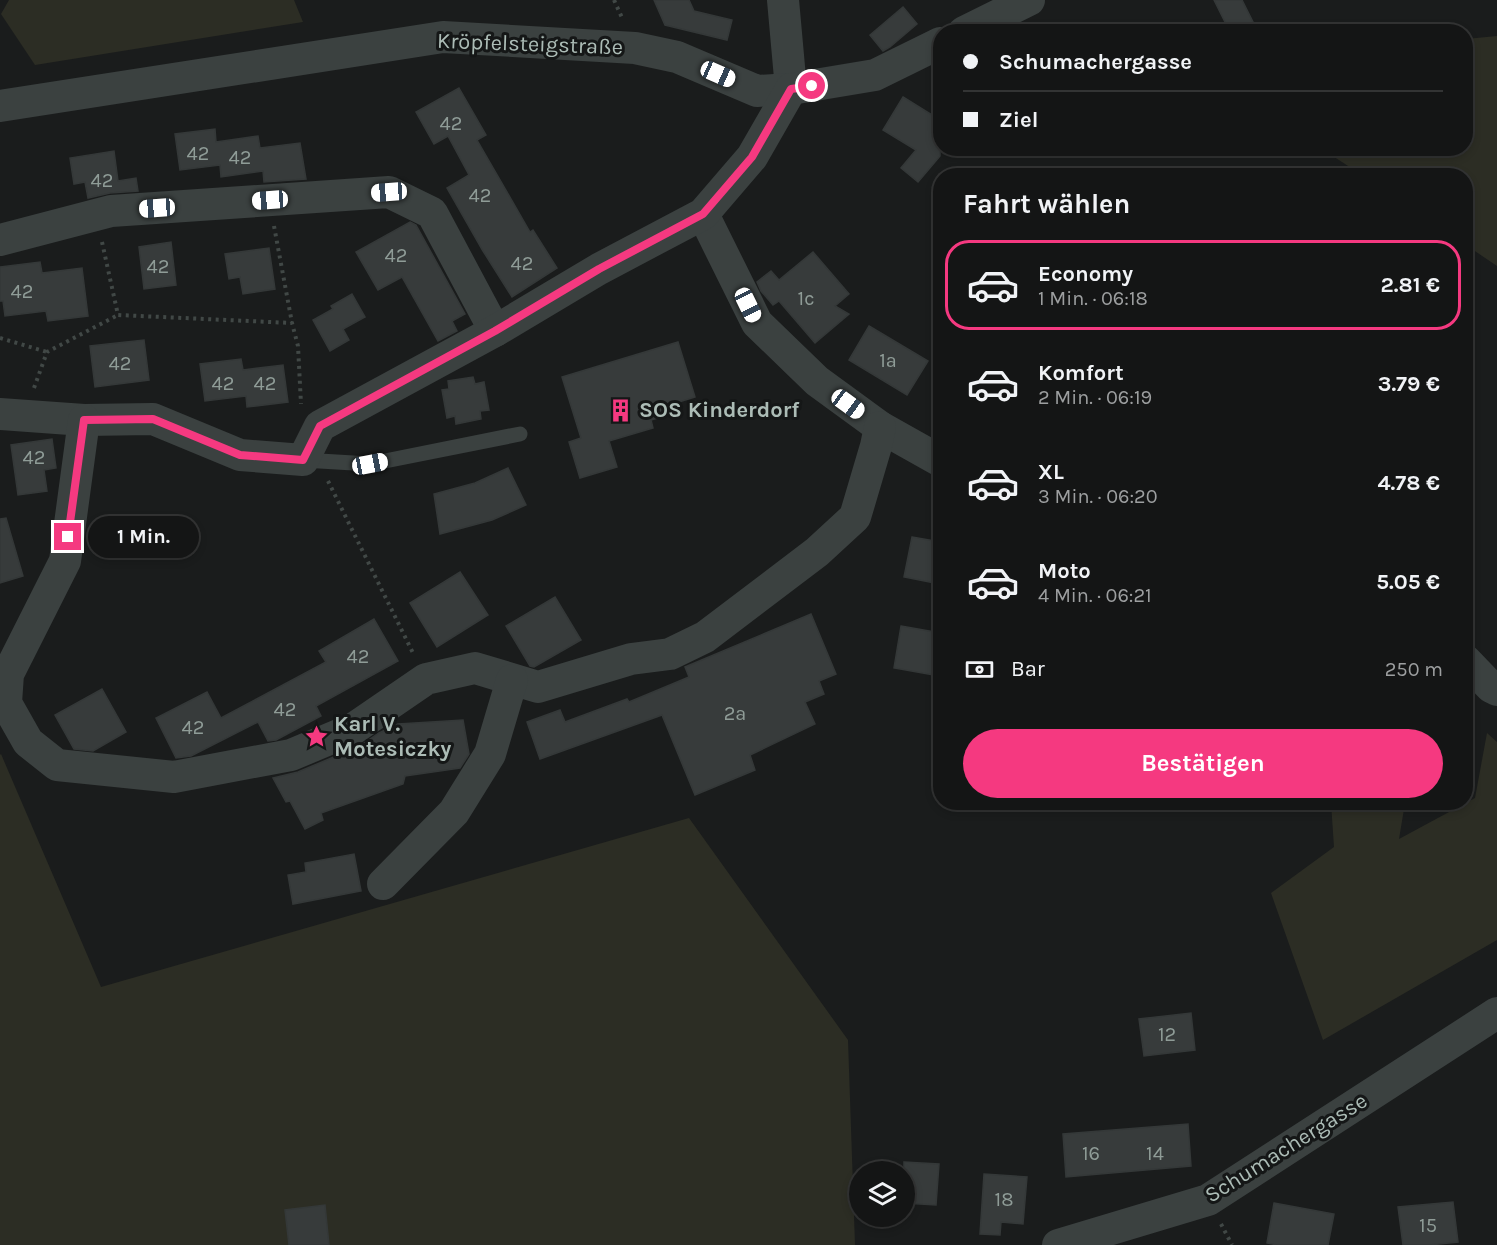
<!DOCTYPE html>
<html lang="de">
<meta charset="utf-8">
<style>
body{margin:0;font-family:Karla,sans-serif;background:#212222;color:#f1f3f6;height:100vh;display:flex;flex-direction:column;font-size:22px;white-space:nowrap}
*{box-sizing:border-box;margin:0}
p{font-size:20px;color:#9d9fa0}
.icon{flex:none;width:33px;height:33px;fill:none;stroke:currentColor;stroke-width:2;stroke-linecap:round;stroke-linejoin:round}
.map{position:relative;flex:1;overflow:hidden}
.panel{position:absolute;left:933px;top:168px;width:540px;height:642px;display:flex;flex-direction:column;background:#141515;border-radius:24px;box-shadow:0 3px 9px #0003,0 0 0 2px #333434}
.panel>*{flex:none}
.guide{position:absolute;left:933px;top:24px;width:540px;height:132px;border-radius:24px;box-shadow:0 3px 9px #0003,0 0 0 2px #333434;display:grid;align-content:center;height:132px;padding:0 30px;background:#141515}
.tools{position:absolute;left:849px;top:1161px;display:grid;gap:12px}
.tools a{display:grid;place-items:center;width:66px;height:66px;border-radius:50%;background:#141515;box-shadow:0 3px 9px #0003,0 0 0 2px #333434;font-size:30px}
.end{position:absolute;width:27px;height:27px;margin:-14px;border:8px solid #f53980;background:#fff;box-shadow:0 0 0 3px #fff}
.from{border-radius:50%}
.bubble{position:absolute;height:42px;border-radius:21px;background:#141515;box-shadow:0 3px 9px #0003,0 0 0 2px #333434;font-size:20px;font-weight:700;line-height:42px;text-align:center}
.car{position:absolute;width:18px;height:36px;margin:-18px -9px;border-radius:8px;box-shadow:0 0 4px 2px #0007;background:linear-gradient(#fff 24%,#345 0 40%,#fff 0 76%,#345 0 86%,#fff 0)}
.guide b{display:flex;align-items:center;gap:21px;height:57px;font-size:22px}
.guide b+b{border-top:2px solid #333434}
.guide i{width:15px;height:15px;background:#f1f3f6}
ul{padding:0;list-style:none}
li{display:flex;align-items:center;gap:18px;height:90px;margin:0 12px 9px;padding:0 18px;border:3px solid transparent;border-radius:24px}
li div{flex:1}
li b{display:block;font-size:22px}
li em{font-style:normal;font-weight:700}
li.on{border-color:#f53980}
li>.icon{width:54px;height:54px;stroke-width:1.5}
h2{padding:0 30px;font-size:27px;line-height:72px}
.pay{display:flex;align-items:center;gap:15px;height:66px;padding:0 30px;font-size:22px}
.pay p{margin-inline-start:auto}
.cta{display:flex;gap:12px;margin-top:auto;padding:12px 30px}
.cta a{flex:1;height:69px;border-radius:36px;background:#f53980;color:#fff;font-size:24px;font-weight:700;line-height:69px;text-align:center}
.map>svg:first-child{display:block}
</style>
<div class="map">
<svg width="1497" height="1245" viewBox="0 0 1497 1245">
<rect width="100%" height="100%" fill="#1a1c1c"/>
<!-- green -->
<g fill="#2c2d24">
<polygon points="9,0 294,0 303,22 35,65 1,14"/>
<polygon points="1497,36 1497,266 1466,245 1466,176 1362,175 1322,149 1466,148 1466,39"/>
<polygon points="1487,733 1497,742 1497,940 1323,1040 1271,893 1334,847 1331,803 1405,803 1399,839 1475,798"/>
<polygon points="1,754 101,987 689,818 848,1040 855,1245 0,1245 0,755"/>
</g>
<!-- building -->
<g fill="#373b3b" stroke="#343838" stroke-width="1.5">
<polygon points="654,0 689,0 694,11 732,20 727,40 665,25"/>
<polygon points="1214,0 1242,0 1258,32 1230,32"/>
<polygon points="903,7 917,24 890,47 883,51 870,35"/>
<polygon points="459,88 486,135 477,140 530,232 533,230 557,268 512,297 483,251 447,188 469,175 448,136 434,144 416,112"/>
<polygon points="903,97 940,120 940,156 918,182 901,168 916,150 883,130"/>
<polygon points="215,129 216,142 258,136 260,148 300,143 306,179 264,182 263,171 221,177 220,165 180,170 175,134"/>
<polygon points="114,151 118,181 136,178 138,191 110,193 88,198 85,182 74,184 70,158"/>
<polygon points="410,222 416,225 465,314 452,321 457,331 438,341 402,277 378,290 356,252"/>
<polygon points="171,242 176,285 144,289 139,247"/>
<polygon points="269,248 275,289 243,294 240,277 229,279 225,254"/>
<polygon points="813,252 849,294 835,306 849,314 815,343 779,301 773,305 761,291 757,282 771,271 779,280"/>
<polygon points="40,262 42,273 82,268 88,316 48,321 46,311 5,316 3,301 0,301 0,267"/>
<polygon points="352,294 365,317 343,329 349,340 330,351 313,320 333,309 331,306"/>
<polygon points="869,326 928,361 907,395 849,360"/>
<polygon points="144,340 149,380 95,387 90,346"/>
<polygon points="678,342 695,397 669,405 672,414 651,420 653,428 609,441 617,467 580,478 569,442 581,438 562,377"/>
<polygon points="241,359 243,370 283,365 288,402 247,407 246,396 205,401 200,364"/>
<polygon points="473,377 475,384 484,382 489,410 480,411 481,419 456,424 455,416 447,418 442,390 449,389 448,381"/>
<polygon points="52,439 56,468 44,470 47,491 18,495 11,445"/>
<polygon points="508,468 526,505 492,520 440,534 434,494 475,483"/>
<polygon points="6,518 23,576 0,583 0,519"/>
<polygon points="912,537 940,542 940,584 904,577"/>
<polygon points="460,572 488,615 437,647 410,603"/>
<polygon points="555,597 581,640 534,667 530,666 506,626"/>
<polygon points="811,614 836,674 819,681 824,694 805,702 815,724 750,755 755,770 695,795 662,715 540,759 527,722 560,710 565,722 627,699 629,702 689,677 685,667"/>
<polygon points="374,619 398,661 316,706 321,716 276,740 268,741 258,722 191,756 176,758 156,718 207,692 221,718 326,662 319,651"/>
<polygon points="901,626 940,633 940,676 894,668"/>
<polygon points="102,689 126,732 93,751 74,749 55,715"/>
<polygon points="463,720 469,754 460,768 405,776 403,784 321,813 323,820 305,829 290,801 286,802 273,778 298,772 360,746 379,733 398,724"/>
<polygon points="354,854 361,891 293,904 288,875 306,872 305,863"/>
<polygon points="1191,1013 1195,1050 1144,1056 1139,1019"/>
<polygon points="1188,1124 1191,1166 1066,1177 1063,1134"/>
<polygon points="904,1162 939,1164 936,1205 904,1203"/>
<polygon points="984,1174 1027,1177 1023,1224 1001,1222 1000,1235 980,1234"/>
<polygon points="1453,1202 1458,1242 1430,1245 1403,1245 1398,1207"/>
<polygon points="1274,1203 1334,1214 1328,1245 1277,1245 1267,1243"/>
<polygon points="325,1205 329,1245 289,1245 285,1210"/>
</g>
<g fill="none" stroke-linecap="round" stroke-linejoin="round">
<!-- path -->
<g stroke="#414846" stroke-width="4" stroke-dasharray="3 4.5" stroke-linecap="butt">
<polyline points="614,0 623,20"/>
<polyline points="274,226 292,323"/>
<polyline points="102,242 118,315 292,323 298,346 301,404"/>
<polyline points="0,338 47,352"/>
<polyline points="34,388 47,352 118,315"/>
<polyline points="328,481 414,655"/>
<polyline points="1221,1224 1232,1245"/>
</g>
<!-- lane -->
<polyline stroke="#3b4140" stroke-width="15" points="303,460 370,464 520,434"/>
<!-- street -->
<g stroke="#3b4140" stroke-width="32">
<polyline points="783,0 791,89"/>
<polyline points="964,32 1029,0"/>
<polyline points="0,106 443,37 635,48 677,57 757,91 791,89 875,75 940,43"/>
<polyline points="703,214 757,323 817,381 880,427 937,459 940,460"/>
<polyline points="0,240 111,211 389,192 432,213 495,331"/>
<polyline points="0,414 84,420 153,419 240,455 303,460 320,426 495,331 599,269 703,214 752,157 791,89"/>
<polyline points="84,420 65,561 8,674 6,703 28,742 57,765 174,777 291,755 353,729 426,679 475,668 538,687 631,659 670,654 705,637 817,552 855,517 876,446 880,427"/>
<polyline points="1466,661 1491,687 1497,690"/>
<polyline points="383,884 454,812 490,754 512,680"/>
<polyline points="1058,1245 1208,1200 1497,1013"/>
</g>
</g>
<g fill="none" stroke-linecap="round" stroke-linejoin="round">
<!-- route -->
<polyline stroke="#f53980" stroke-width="8" points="68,537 84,420 153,419 240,455 303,460 320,426 495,331 599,269 703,214 752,157 791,89 812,86"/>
</g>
<!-- icons -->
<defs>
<symbol id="building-bare" viewBox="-9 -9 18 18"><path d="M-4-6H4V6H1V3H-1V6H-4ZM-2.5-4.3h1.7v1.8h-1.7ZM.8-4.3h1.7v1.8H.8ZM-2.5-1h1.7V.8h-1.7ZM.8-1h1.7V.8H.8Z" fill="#f53980" stroke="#151717" stroke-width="2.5" paint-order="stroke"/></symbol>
<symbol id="sight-bare" viewBox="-9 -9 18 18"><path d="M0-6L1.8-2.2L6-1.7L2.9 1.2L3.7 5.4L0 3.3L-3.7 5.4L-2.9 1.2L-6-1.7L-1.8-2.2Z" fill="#f53980" stroke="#151717" stroke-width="2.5" paint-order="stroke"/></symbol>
</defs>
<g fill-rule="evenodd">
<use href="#building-bare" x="604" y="394" width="33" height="33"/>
<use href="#sight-bare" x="300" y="720" width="33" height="33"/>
</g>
<g text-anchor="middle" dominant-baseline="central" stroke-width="6" stroke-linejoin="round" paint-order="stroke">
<!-- number labels -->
<g font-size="20" fill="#8f9c97">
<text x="451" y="123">42</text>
<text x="198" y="153">42</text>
<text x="240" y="157">42</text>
<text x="102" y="180">42</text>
<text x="480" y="195">42</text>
<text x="396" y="255">42</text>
<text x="522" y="263">42</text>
<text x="158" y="266">42</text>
<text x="22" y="291">42</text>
<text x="806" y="298">1c</text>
<text x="888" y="360">1a</text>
<text x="120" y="363">42</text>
<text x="223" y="383">42</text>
<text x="265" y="383">42</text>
<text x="34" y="457">42</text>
<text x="358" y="656">42</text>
<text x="285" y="709">42</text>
<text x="735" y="713">2a</text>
<text x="193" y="727">42</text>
<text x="1167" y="1034">12</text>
<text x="1091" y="1153">16</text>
<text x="1155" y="1153">14</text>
<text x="1004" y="1199">18</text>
<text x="1428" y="1225">15</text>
</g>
<!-- street labels -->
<g font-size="22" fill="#acbcb6" stroke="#151717">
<text transform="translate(530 44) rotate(2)">Kröpfelsteigstraße</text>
<text transform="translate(1286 1148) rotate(-32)">Schumachergasse</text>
</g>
<!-- poi labels -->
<g font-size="22" font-weight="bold" fill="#acbcb6" stroke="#151717" text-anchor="start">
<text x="639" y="410">SOS Kinderdorf</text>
<text x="334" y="724">Karl V.<tspan x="334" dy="25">Motesiczky</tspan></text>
</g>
</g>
</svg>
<div class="tools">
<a><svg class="icon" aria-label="layers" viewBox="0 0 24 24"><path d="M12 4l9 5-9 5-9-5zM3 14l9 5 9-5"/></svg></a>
</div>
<i class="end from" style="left:812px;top:86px"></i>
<i class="end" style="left:68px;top:537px"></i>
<div class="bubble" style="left:88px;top:516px;width:111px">1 Min.</div>
<i class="car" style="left:718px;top:74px;rotate:114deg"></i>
<i class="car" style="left:389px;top:192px;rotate:266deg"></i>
<i class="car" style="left:270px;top:200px;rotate:266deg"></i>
<i class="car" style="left:157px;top:208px;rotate:266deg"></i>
<i class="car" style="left:748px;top:305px;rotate:154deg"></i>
<i class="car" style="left:848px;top:404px;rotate:126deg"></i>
<i class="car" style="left:370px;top:464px;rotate:79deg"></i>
<div class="guide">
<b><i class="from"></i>Schumachergasse</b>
<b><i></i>Ziel</b>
</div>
<section class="panel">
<h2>Fahrt wählen</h2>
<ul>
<li class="on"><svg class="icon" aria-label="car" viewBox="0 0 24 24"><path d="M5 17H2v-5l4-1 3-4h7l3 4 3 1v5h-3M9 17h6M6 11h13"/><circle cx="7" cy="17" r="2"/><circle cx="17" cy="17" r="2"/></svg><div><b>Economy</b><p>1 Min. · 06:18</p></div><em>2.81 €</em></li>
<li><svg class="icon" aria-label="car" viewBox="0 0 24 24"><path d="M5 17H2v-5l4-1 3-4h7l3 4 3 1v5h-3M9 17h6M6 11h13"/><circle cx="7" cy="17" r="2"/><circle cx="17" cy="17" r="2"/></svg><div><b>Komfort</b><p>2 Min. · 06:19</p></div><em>3.79 €</em></li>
<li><svg class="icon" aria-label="car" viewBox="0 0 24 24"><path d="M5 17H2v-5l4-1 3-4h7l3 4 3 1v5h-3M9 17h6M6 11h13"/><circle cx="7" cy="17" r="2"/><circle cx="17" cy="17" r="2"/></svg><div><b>XL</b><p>3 Min. · 06:20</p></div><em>4.78 €</em></li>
<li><svg class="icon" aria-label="car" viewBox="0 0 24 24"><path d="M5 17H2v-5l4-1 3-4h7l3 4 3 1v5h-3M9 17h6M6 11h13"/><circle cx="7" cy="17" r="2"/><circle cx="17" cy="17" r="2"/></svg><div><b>Moto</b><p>4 Min. · 06:21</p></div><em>5.05 €</em></li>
</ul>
<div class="pay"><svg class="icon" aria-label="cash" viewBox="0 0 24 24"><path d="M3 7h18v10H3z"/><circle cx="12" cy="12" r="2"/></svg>Bar<p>250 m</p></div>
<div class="cta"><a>Bestätigen</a></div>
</section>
</div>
